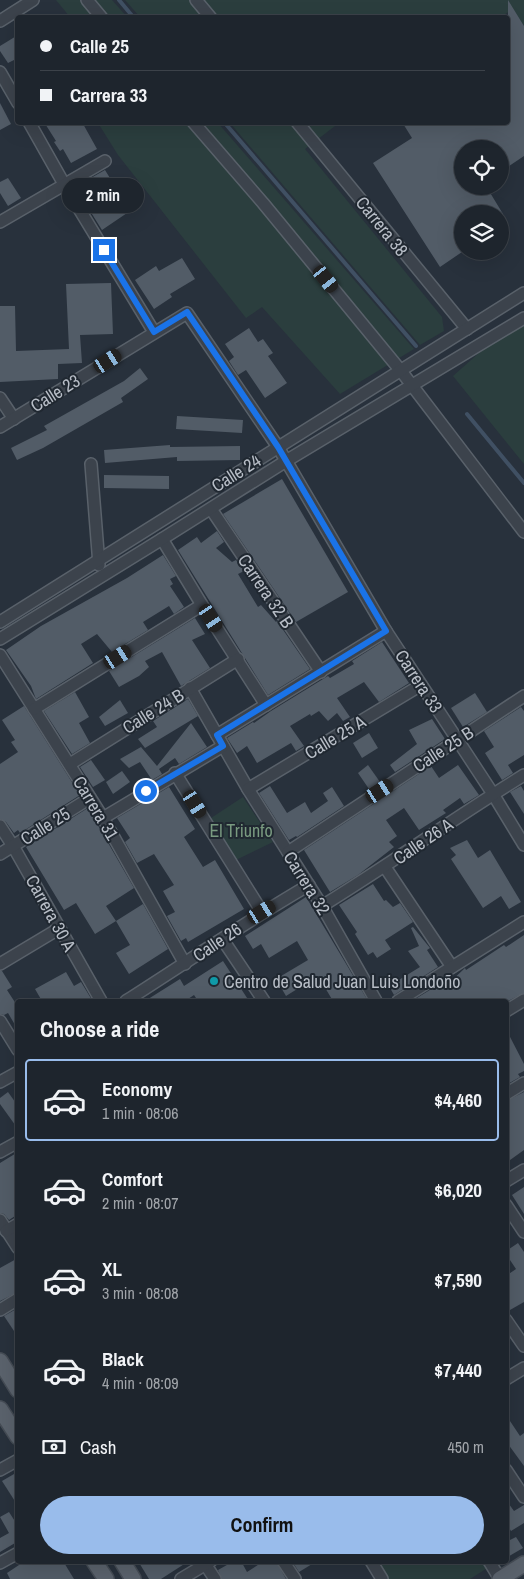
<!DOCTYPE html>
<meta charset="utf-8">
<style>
body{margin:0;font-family:"Archivo Narrow",sans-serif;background:#262d35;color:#f1f3f6;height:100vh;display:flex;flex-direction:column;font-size:19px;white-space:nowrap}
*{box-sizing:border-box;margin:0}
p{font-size:16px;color:#a1a5aa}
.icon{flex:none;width:28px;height:28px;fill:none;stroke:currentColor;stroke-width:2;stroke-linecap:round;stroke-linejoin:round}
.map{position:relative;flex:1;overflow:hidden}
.sheet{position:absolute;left:15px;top:999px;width:494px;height:565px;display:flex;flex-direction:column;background:#1e252d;border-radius:5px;box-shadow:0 5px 20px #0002,0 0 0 1px #3c4249}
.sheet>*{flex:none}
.banner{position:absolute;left:15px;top:15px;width:495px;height:110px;border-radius:5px;box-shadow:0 5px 20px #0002,0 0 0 1px #3c4249;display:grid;align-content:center;height:110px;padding:0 25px;background:#1e252d}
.fabs{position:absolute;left:454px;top:140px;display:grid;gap:10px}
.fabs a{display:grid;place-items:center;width:55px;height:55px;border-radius:50%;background:#1e252d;box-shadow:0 5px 20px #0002,0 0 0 1px #3c4249;font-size:25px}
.end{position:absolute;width:22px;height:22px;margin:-11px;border:6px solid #1a73e8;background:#fff;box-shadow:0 0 0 2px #fff}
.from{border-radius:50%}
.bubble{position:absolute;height:35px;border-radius:18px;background:#1e252d;box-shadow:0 5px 20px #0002,0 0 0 1px #3c4249;font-size:16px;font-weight:700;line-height:35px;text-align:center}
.car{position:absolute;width:15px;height:30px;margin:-15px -8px;border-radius:6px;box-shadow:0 0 4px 1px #0007;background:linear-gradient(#222 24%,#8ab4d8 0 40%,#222 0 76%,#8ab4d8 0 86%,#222 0)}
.banner b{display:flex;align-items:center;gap:18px;height:48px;font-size:19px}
.banner b+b{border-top:1px solid #3c4249}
.banner i{width:12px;height:12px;background:#f1f3f6}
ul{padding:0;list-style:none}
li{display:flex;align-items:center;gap:15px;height:82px;margin:0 10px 8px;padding:0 15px;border:2px solid transparent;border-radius:5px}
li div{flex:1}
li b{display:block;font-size:19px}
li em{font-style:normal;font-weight:700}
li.active{border-color:#99bceb}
li>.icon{width:45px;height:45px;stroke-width:1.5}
h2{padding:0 25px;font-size:22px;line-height:60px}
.pay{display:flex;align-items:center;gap:12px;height:55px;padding:0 25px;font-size:19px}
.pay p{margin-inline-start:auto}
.action{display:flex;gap:10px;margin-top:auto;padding:10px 25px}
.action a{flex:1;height:58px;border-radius:30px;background:#99bceb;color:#111;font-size:20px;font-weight:700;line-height:58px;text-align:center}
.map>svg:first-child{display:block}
</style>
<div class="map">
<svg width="524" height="1579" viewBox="0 0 524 1579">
<rect width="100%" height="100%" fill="#28313c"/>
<!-- green -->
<g fill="#2b3e3e">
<polygon points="56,0 112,0 127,17 70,17"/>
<polygon points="125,0 524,0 524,26 513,9 499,18 140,17"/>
<polygon points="98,123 218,123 414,349 340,394 262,307 246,318 118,155"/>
<polygon points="230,123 339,123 305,149 442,317 444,331 420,345"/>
<polygon points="524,313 524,464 453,376"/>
<polygon points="243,797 273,842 236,860 211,818"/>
<polygon points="375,1561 489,1561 492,1565 470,1579 386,1579"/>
</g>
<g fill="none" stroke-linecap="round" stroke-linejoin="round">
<!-- stream -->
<g stroke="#405063" stroke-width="4">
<polyline points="119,0 134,18"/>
<polyline points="224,122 416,346"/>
<polyline points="467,414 524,483"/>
</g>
</g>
<!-- building -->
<g fill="#525c67">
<polygon points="508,0 524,26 524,156 500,172 500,149 462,149 462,186 486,186 503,214 462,214 462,252 440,267 373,163 412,138 402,122 508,122"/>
<polygon points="18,35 18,58 8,63 0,51 0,46"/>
<polygon points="0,103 11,124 0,130"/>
<polygon points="44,122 82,122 97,149 71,163 63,149 60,151 54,142 56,141"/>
<polygon points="105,170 113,183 111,184 130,211 102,230 75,187"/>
<polygon points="8,178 21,198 8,206 0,193 0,182"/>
<polygon points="182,258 195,279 170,294 172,297 154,309 135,280 156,266 159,271"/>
<polygon points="111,283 113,334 80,335 82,363 58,364 58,379 0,382 0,306 15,306 16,351 69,349 66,284"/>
<polygon points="249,328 258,342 263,339 273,353 268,356 287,383 265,398 246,370 238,375 229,361 234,357 225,344"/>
<polygon points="140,368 148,379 121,398 123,402 43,448 17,460 11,448 47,430 44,426 124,381"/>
<polygon points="177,416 243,420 242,433 176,429"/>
<polygon points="170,445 170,447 240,446 240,460 177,461 177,457 105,463 104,450"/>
<polygon points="104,475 169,476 169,489 104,488"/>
<polygon points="282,479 348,592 296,622 223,514"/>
<polygon points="217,531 224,542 216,548 232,562 236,560 244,571 238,574 258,607 261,605 276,622 277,621 310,669 268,695 178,550 197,537 201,543"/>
<polygon points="163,555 176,576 170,579 173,584 170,586 184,607 174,614 169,606 143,622 148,630 112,652 97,634 81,644 93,663 36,699 31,686 6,650 41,626 127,578"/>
<polygon points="195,618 205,634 192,640 210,668 181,686 162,652 145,661 149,667 139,676 119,687 109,671"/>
<polygon points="382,642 409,683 379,702 364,682 337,698 350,717 343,721 337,713 328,721 319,711 311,716 310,714 290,726 304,746 296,751 291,743 257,763 247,746 237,753 227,738 253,722 254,723 271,711 328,676 330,678 354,664 352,661"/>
<polygon points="75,692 89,717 79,723 90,743 72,754 44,711"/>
<polygon points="475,693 487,712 463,727 451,708"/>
<polygon points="188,699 198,716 145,748 138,739 157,727 153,721"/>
<polygon points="120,700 128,713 105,726 99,717"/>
<polygon points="24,706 80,795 20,833 18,830 14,833 6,822 0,819 0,764 18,752 11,742 15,740 2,720"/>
<polygon points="521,707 524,711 524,755 508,765 513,773 502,780 485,753 494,747 484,731"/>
<polygon points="432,719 445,739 395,772 390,765 417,744 409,730"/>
<polygon points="191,723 207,747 179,764 175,758 159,769 162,774 152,780 140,762 129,768 120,759 141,747 157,766"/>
<polygon points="369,733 378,748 362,758 353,743"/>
<polygon points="91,760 105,780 93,787 80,767"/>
<polygon points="368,765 380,782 369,789 358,773"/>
<polygon points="458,765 479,795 464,804 460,798 443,810 446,813 419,830 404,808 386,820 397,836 389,842 394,847 358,875 330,892 304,850 431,766 439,778"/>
<polygon points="122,771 130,782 113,794 106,782"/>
<polygon points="270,786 287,813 305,802 311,813 328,801 323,793 332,787 344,806 297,837 296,836 289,840 259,793"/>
<polygon points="521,786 524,791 524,814 510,792"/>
<polygon points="169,787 195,829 184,837 203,867 215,860 244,909 188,942 186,938 181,941 167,916 175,912 163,891 174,885 154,854 137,863 125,842 130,838 117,818"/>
<polygon points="88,808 134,888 106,906 116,921 95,934 76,903 64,910 26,847"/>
<polygon points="467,840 478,858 490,850 521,902 509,909 501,896 483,908 451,859 456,855 450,848"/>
<polygon points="373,884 384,901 386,900 393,907 400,903 413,922 385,940 391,949 377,958 373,952 368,955 355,934 357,932 339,905"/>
<polygon points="306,897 345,962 368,1001 333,1001 318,976 286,996 276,979 308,960 297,941 269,958 261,944 253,949 245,936"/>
<polygon points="143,904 168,949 129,974 116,953 130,945 116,921"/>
<polygon points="413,927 430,948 427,950 438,967 394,995 389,986 420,967 408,951 419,946 411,928"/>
<polygon points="524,935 524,993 506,1002 412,1001 446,980 448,984 465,968 466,970 504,945 506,947"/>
<polygon points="223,961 249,1001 198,1001 194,995 185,1001 145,1001 180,979 184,986"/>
<polygon points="0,971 2,971 12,987 7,990 18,1007 18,1030 8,1013 4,1015 0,1014"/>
<polygon points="66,972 74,986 81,982 92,1000 89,1001 42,1001 35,989"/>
<polygon points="506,1029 524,1064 524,1071 518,1074 520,1077 506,1085"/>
<polygon points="8,1092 18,1106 18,1129 0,1104 0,1098"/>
<polygon points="524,1092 524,1150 506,1163 506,1101"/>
<polygon points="18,1152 18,1214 9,1220 4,1214 0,1213 0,1163"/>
<polygon points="524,1187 524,1214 512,1195"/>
<polygon points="518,1243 524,1252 524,1302 510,1310 506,1305 506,1276 516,1269 506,1254 506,1251"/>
<polygon points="18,1258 18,1292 0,1301 0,1268"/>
<polygon points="18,1308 18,1337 4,1316"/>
<polygon points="506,1415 520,1436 524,1433 524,1466 508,1444 510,1443 506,1437"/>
<polygon points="14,1474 18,1480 18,1506 2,1481"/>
<polygon points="506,1500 514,1511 524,1505 524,1523 511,1531 506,1523"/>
<polygon points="9,1512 18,1526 18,1546 15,1543 0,1552 0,1538 9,1533 0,1517"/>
<polygon points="516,1537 523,1548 506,1558 506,1542"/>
<polygon points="25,1561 63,1561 74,1579 10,1579 7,1573"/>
<polygon points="138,1561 189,1561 161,1579 149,1579"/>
<polygon points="234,1561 241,1561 247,1572 264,1561 276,1561 286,1579 222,1579 218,1570"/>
<polygon points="292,1561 317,1561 299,1572"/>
</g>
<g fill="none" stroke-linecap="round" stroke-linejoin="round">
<defs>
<g id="minor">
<polyline points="87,0 102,18"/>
<polyline points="196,0 211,18"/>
<polyline points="0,21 33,0"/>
<polyline points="0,72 18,103"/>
<polyline points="29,122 64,184 154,332"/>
<polyline points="193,122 263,203 401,371 524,532"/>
<polyline points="297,122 467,329"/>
<polyline points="0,222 105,161"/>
<polyline points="0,398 14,419"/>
<polyline points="0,427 187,313 278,447 386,631 493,794 524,845"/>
<polyline points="91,464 99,565"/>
<polyline points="211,509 321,672"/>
<polyline points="162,539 202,605 266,705"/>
<polyline points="0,622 524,293"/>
<polyline points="0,639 162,539 286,461 524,318"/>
<polyline points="0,655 103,818 185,964"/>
<polyline points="190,688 248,789 322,906 376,1001"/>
<polyline points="34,709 202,605"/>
<polyline points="217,735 386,631"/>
<polyline points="70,764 238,659"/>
<polyline points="175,773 262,912"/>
<polyline points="248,789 421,685"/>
<polyline points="103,818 223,746"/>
<polyline points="0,826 13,846 101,1001"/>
<polyline points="288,852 524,696"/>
<polyline points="0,854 90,798"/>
<polyline points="385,867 452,967"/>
<path d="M322 906C390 864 456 817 524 775"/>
<polyline points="223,940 264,1001"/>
<polyline points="0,964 60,928"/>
<path d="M126 1001C187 962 247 921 309 885"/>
<polyline points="398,1001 524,922"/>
<polyline points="506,1011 524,1000"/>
<polyline points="0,1021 18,1050"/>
<polyline points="0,1082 18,1072"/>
<polyline points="506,1094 524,1083"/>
<polyline points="0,1152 18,1142"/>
<polyline points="506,1181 524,1170"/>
<polyline points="506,1205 524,1232"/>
<polyline points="0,1220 18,1248"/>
<polyline points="6,1231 18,1224"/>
<polyline points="0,1310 18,1299"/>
<polyline points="506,1320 524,1346"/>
<polyline points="506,1379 524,1368"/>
<polyline points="0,1470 18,1460"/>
<polyline points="506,1470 524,1497"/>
<polyline points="203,1561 215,1579"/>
<polyline points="283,1561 295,1579"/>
<polyline points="371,1561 382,1579"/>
<polyline points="489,1561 500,1579"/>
<polyline points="0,1563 18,1553"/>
<polyline points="181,1579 211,1561"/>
</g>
<g id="major">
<polyline points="0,1361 18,1390"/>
<polyline points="0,1409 18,1437"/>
<polyline points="94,1561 106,1579"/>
<polyline points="122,1561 133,1579"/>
<polyline points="500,1579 524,1564"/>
</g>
</defs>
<!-- minor casing -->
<use href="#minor" stroke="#59616a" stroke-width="14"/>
<!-- major casing -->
<use href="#major" stroke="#454c55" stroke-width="18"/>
<!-- minor -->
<use href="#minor" stroke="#3c434c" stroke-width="11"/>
<!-- major -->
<use href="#major" stroke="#5a626c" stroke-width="15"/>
</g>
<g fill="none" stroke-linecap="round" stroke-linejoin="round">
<!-- route -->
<polyline stroke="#1a73e8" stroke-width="6" points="104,250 154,332 187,312 278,447 386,631 217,735 223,746 146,791"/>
</g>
<!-- markers -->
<circle fill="#0f9aa8" stroke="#202831" stroke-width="2" cx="214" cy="981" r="5"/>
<g text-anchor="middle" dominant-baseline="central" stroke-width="4" stroke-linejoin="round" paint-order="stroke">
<!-- street labels -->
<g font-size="18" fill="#b8bec7" stroke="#202831">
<text transform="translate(382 226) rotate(51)">Carrera 38</text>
<text transform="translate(55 393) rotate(-32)">Calle 23</text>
<text transform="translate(236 473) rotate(-32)">Calle 24</text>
<text transform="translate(266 591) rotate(56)">Carrera 32 B</text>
<text transform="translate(419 681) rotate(57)">Carrera 33</text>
<text transform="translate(153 711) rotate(-32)">Calle 24 B</text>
<text transform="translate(335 737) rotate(-31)">Calle 25 A</text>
<text transform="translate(443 749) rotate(-33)">Calle 25 B</text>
<text transform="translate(96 808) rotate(59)">Carrera 31</text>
<text transform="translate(45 826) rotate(-32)">Calle 25</text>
<text transform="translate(423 841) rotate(-34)">Calle 26 A</text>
<text transform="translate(307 883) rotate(58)">Carrera 32</text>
<text transform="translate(51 913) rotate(61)">Carrera 30 A</text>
<text transform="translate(217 942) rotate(-34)">Calle 26</text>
</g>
<!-- park labels -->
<g font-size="18" fill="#799a80" stroke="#202831">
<text x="241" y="830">El Triunfo</text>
</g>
<!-- poi labels -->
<g font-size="18" fill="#b8bec7" stroke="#202831" text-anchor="start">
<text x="224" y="981">Centro de Salud Juan Luis Londoño</text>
</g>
</g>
</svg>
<div class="fabs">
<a><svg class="icon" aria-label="locate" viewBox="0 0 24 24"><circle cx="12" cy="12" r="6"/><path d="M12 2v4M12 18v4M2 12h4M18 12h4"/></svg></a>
<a><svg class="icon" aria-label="layers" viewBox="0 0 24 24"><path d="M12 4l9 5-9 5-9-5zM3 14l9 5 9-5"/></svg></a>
</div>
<i class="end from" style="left:146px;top:791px"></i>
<i class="end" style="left:104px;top:250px"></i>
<div class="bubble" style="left:62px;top:178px;width:82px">2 min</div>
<i class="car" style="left:326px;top:279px;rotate:141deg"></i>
<i class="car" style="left:108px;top:361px;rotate:58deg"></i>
<i class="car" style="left:211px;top:618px;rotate:147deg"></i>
<i class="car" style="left:118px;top:657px;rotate:58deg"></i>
<i class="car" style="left:380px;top:791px;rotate:57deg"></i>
<i class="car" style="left:195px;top:804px;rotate:148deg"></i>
<i class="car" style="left:262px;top:912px;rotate:59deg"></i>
<div class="banner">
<b><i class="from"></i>Calle 25</b>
<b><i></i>Carrera 33</b>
</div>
<section class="sheet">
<h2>Choose a ride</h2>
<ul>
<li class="active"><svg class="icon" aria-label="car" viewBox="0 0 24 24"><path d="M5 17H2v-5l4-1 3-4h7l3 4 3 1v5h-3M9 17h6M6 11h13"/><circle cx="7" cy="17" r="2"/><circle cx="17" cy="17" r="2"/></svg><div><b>Economy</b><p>1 min · 08:06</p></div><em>$4,460</em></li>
<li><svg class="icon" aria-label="car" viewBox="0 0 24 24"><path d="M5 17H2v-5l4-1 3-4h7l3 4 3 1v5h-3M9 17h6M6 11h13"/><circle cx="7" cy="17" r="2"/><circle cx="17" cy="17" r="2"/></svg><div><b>Comfort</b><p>2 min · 08:07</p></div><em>$6,020</em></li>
<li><svg class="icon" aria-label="car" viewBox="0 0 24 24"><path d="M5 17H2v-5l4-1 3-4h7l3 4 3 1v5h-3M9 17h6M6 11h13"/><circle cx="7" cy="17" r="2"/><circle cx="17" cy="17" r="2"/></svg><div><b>XL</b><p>3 min · 08:08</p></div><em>$7,590</em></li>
<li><svg class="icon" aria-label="car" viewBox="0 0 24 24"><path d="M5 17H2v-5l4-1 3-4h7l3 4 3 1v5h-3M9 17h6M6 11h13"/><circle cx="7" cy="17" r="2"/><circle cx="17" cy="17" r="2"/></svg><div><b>Black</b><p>4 min · 08:09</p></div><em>$7,440</em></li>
</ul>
<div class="pay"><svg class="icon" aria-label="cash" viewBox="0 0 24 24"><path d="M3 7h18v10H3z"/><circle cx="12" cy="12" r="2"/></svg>Cash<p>450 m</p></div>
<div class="action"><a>Confirm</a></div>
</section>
</div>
